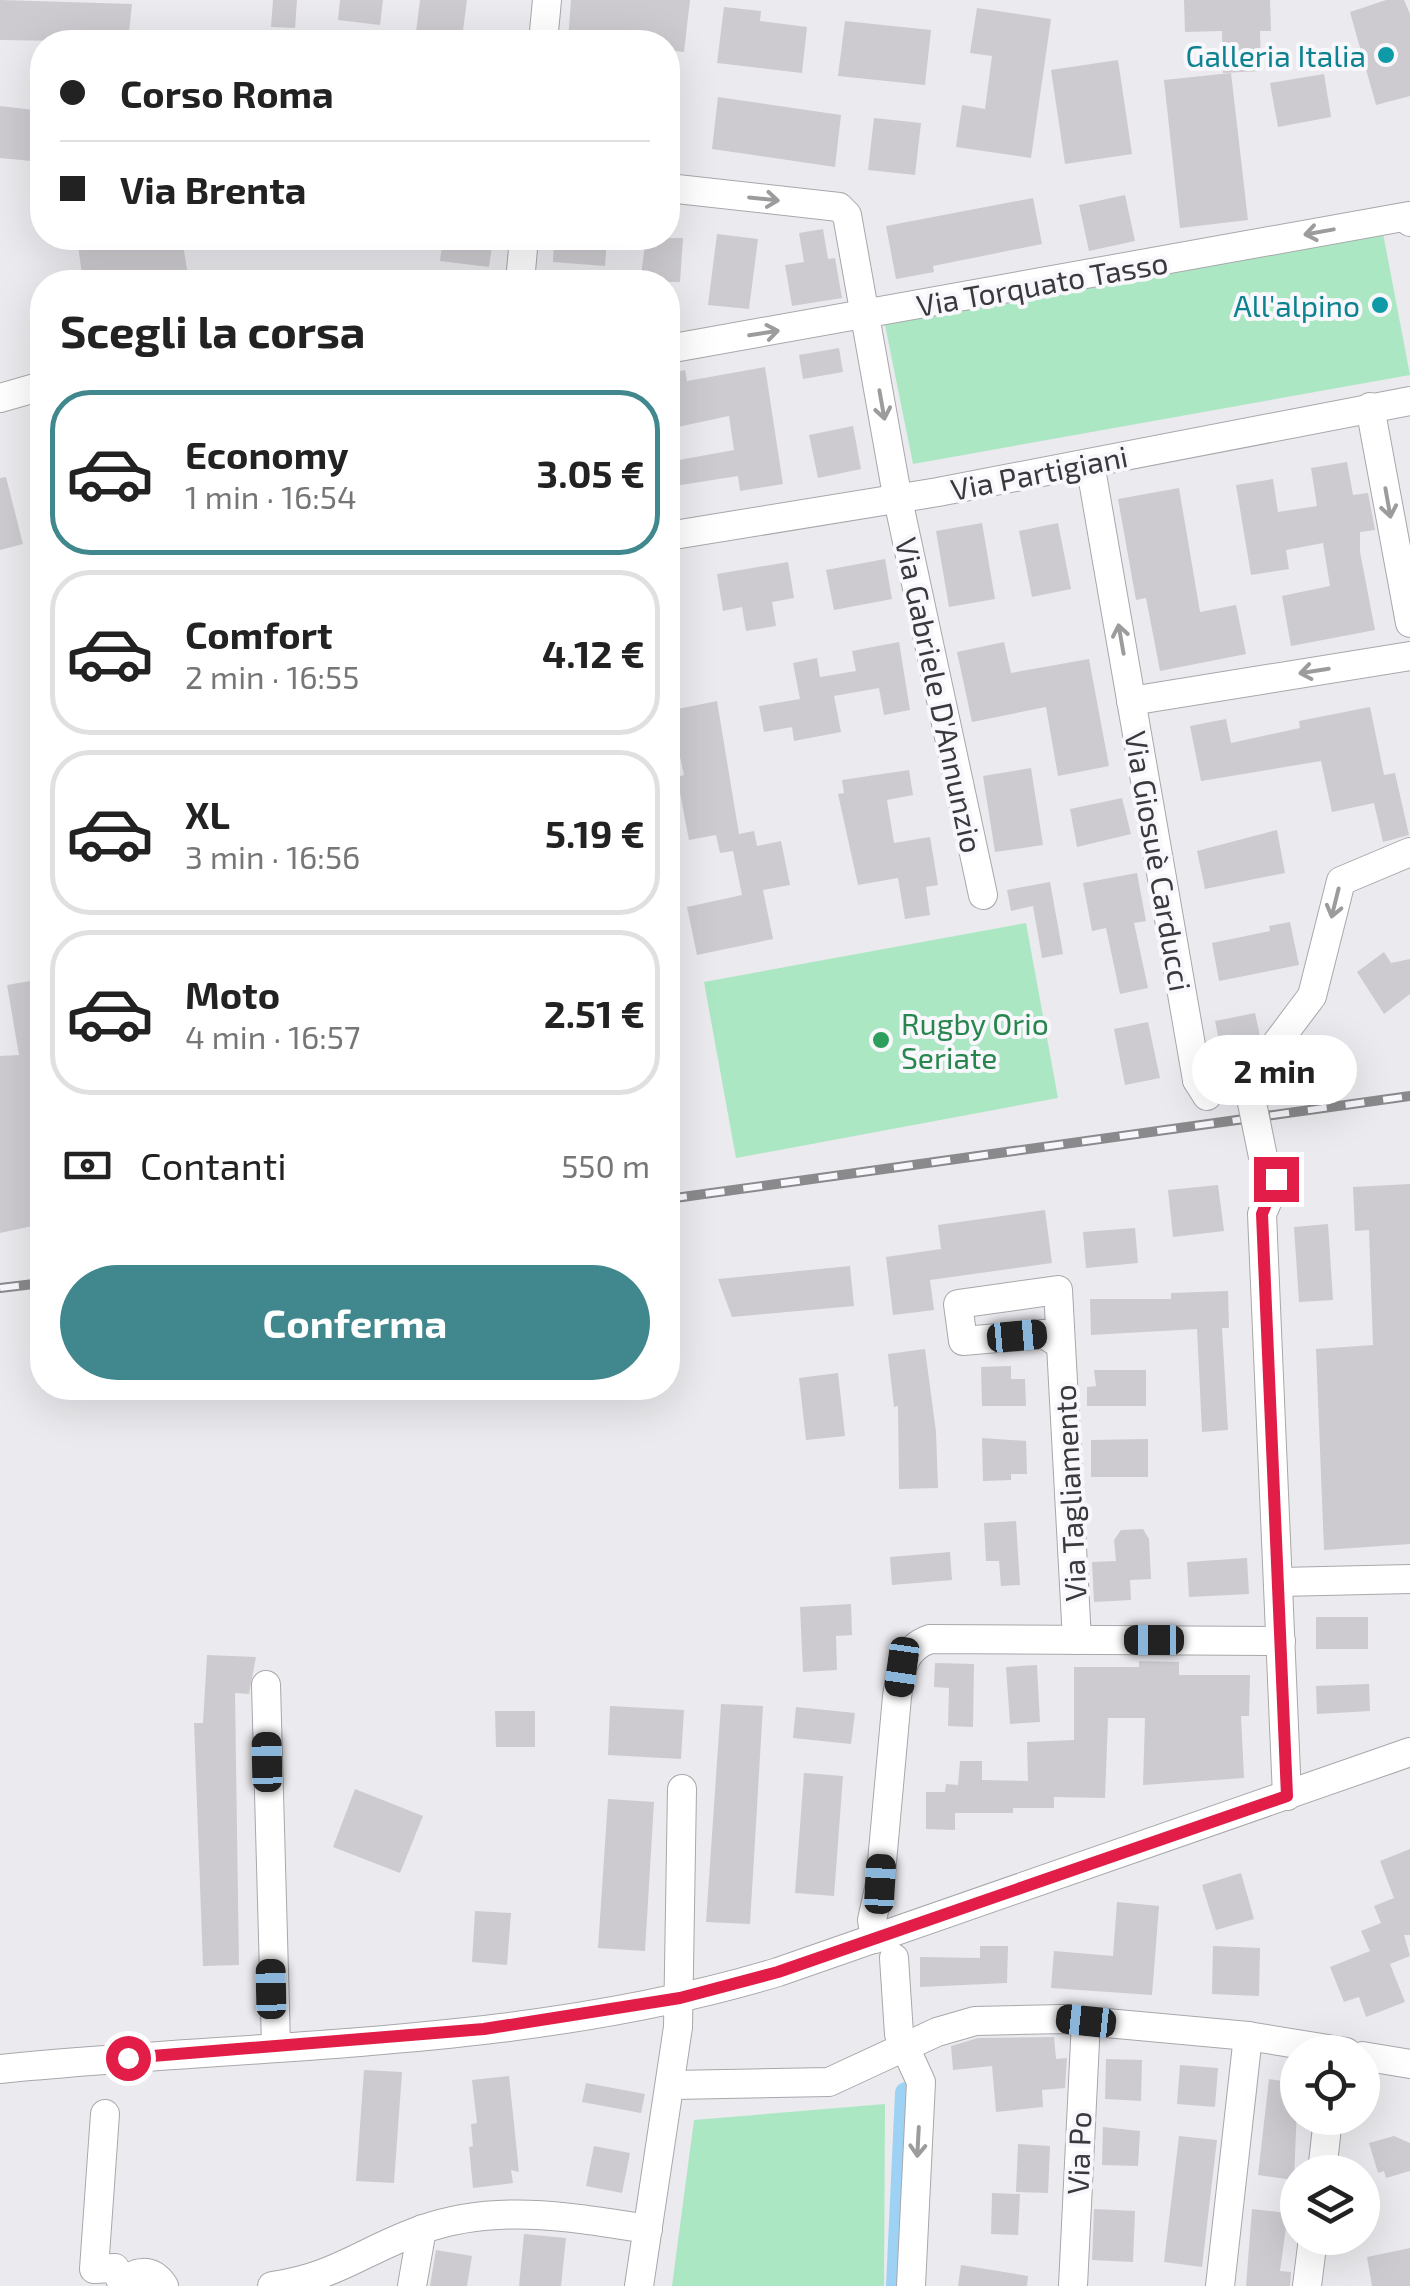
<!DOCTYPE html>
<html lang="it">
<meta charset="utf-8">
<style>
body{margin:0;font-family:"Exo 2",sans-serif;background:#f2f2f2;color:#222;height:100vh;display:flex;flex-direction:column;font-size:38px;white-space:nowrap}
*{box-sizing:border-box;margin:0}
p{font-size:32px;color:#767676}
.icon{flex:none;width:55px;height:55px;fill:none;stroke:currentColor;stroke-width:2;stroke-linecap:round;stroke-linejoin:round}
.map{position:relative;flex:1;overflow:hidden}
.drawer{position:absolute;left:30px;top:270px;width:650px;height:1130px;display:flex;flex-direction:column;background:#fff;border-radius:40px;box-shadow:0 10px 40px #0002}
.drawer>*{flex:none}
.hud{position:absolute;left:30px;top:30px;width:650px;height:220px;border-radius:40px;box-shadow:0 10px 40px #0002;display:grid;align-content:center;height:220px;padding:0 30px;background:#fff}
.fabs{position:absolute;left:1280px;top:2035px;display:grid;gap:20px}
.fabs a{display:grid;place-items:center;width:100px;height:100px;border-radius:50%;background:#fff;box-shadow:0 10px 40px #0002;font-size:50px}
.end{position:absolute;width:45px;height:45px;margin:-22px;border:12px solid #e11d48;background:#fff;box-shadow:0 0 0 5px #fff}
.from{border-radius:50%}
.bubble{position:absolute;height:70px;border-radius:35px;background:#fff;box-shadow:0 10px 40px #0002;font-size:32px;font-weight:700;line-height:70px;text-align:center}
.car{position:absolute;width:30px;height:60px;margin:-30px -15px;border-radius:12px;box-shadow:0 0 8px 2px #0007;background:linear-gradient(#222 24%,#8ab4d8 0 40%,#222 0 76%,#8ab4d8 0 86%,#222 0)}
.hud b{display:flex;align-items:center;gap:35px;height:95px;font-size:38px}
.hud b+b{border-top:2px solid #e0e0e0}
.hud i{width:25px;height:25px;background:#222}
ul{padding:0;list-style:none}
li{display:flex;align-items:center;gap:30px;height:165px;margin:0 20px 15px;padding:0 10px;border:5px solid #e0e0e0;border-radius:40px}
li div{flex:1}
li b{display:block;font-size:38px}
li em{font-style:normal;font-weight:700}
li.on{border-color:#41888e}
li>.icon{width:90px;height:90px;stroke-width:1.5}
h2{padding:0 30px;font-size:45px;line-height:120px}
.pay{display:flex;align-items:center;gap:25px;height:110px;padding:0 30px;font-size:38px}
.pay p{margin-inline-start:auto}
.primary-button{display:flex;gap:20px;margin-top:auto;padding:20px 30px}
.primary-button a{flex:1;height:115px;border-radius:60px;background:#41888e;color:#fff;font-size:40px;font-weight:700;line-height:115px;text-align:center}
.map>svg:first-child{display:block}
</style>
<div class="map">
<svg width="1410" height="2286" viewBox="0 0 1410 2286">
<rect width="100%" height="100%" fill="#ebeaee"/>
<!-- green -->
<g fill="#ace7c3">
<polygon points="1382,228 1410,375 913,464 884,320"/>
<polygon points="1026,923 1058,1098 736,1158 704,982"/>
<polygon points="885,2104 884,2286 672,2286 694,2120"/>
</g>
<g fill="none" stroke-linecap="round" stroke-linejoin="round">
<!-- canal -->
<polyline stroke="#9ed2f5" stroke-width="22" points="897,2286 906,2093"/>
</g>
<!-- building -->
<g fill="#cdcbcf">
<polygon points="0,0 132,4 128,42 0,40"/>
<polygon points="273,0 297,0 295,28 271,27"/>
<polygon points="340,0 383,0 380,25 338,20"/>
<polygon points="420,0 467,0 462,38 416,32"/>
<polygon points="571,0 690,0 684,52 668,50 668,42 568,41"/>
<polygon points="1184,0 1270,0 1271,31 1260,31 1261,71 1223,73 1222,31 1185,32"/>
<polygon points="1386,0 1404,0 1410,14 1410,96 1376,105 1350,12"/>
<polygon points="724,7 761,11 760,21 807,27 802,73 717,63"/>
<polygon points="977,8 1051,19 1031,158 956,147 962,105 985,109 992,56 970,53"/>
<polygon points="845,21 931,30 925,85 838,76"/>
<polygon points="1118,60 1132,154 1065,164 1051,70"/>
<polygon points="1231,73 1248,220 1180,228 1164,80"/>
<polygon points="1324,74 1331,117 1278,127 1270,83"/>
<polygon points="718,97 841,115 835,167 712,149"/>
<polygon points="0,106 42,111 42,162 0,158"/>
<polygon points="874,118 921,123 915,175 868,170"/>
<polygon points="1125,195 1135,241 1089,251 1079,205"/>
<polygon points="1033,198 1042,244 933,266 934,272 896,279 886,226"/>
<polygon points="823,229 828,259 835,258 842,298 792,306 785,265 804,262 799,233"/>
<polygon points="717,234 758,239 749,309 708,305"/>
<polygon points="77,238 182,238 189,282 83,282"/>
<polygon points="443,238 493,238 489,267 440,261"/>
<polygon points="554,238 607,238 605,266 553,262"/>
<polygon points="646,238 683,238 680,282 640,282"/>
<polygon points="839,348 843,372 803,379 799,355"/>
<polygon points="765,367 783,484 740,491 738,476 668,487 668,462 734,450 729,416 668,429 668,374 685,370 687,381"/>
<polygon points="853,426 861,469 818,478 809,435"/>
<polygon points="1347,462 1353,495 1368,493 1373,519 1375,530 1360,532 1360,552 1375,630 1291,646 1282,596 1330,586 1323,543 1286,550 1289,569 1251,575 1236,485 1273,479 1278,512 1317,506 1311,468"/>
<polygon points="6,477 23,544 0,550 0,478"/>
<polygon points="1179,488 1200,612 1236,605 1246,654 1160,671 1146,598 1136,600 1118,499"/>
<polygon points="982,523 995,599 949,607 936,531"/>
<polygon points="1058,523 1071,589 1032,597 1019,531"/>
<polygon points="885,559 892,599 834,610 826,570"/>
<polygon points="788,562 794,598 772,602 776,626 746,631 742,607 723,611 717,574"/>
<polygon points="899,642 910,710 884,715 879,688 834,696 841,732 794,741 792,727 764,732 759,706 800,699 793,663 817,658 820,677 856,671 852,651"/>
<polygon points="1004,642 1011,673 1089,659 1109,766 1058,776 1046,707 972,722 957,652"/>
<polygon points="717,701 739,834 754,831 757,846 781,841 790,885 763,890 773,939 697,955 687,907 742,895 733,851 720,853 716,835 689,840 677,777 684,775 674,730 668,732 668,711"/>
<polygon points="1370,707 1384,775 1395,773 1409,835 1383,842 1374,803 1332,812 1321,761 1201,781 1190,726 1226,719 1231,743 1300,728 1299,721"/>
<polygon points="1031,768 1043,845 995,852 983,776"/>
<polygon points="909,770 913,795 887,800 894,843 930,837 938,885 926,887 930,915 905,919 898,878 858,885 838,794 844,793 842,780"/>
<polygon points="1122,798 1131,834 1077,847 1070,809"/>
<polygon points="1277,830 1285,873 1205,889 1197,851"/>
<polygon points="1137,873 1146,921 1134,923 1148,988 1120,994 1106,928 1092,931 1083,883"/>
<polygon points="1050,882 1063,954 1042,958 1033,906 1011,911 1007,890"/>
<polygon points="1290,922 1299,965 1219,981 1212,943 1270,931 1269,926"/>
<polygon points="1384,952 1391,963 1410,959 1410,994 1384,1014 1357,972"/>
<polygon points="42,979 42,1224 0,1233 0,1056 19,1055 7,985"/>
<polygon points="1255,1013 1260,1036 1251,1049 1222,1055 1215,1021"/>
<polygon points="1148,1022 1160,1078 1125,1085 1114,1029"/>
<polygon points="1410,1184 1410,1544 1324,1550 1316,1349 1373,1345 1369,1230 1355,1231 1353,1187"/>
<polygon points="1218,1185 1224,1231 1173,1237 1168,1190"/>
<polygon points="1045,1210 1052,1263 930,1280 934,1310 893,1315 886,1257 941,1249 938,1225"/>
<polygon points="1328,1224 1333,1300 1299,1302 1294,1227"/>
<polygon points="1135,1228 1138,1263 1086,1268 1083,1232"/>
<polygon points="850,1266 854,1306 732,1317 718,1279"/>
<polygon points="1228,1291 1229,1328 1222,1328 1228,1430 1202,1432 1197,1329 1091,1335 1090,1299 1171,1299 1171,1293"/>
<polygon points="925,1349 936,1432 938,1488 899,1489 898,1406 894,1407 888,1354"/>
<polygon points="1011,1366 1011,1379 1025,1379 1026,1406 982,1406 981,1367"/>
<polygon points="1094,1370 1146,1370 1146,1406 1087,1406 1087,1387 1096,1386"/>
<polygon points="838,1373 845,1436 806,1440 799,1378"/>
<polygon points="982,1438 1026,1441 1027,1474 1011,1474 1011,1480 983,1481"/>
<polygon points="1148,1439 1148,1477 1091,1477 1091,1440"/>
<polygon points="1016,1521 1020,1585 1001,1586 999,1561 986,1561 984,1523"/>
<polygon points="1143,1529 1149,1539 1151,1579 1130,1580 1131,1600 1094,1602 1092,1562 1116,1561 1114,1540 1121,1530"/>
<polygon points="950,1552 952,1580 892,1585 890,1557"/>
<polygon points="1247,1558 1249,1594 1189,1597 1187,1562"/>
<polygon points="851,1604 852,1635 836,1636 837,1670 803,1672 800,1607"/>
<rect x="1316" y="1617" width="52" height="32"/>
<polygon points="207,1655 256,1657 249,1694 235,1693 239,1965 203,1966 194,1723 203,1723"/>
<polygon points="1139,1661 1179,1662 1179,1675 1250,1675 1249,1716 1241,1716 1244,1778 1143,1785 1145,1718 1108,1718 1105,1798 1054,1797 1054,1808 1013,1808 1013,1813 955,1813 955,1830 926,1829 926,1792 945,1792 946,1784 958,1785 960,1761 982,1761 982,1780 1028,1781 1027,1742 1074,1740 1074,1667 1139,1667"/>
<polygon points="935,1663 974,1664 973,1727 948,1726 949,1688 934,1687"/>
<polygon points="1037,1665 1040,1722 1010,1724 1006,1667"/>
<polygon points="1369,1684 1370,1711 1317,1714 1316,1686"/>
<polygon points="721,1704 763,1706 750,1924 706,1922"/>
<polygon points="610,1706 684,1710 681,1759 608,1755"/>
<polygon points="796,1707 855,1713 851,1744 793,1738"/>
<polygon points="495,1711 535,1711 535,1747 496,1747"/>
<polygon points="804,1773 843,1776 834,1896 795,1893"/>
<polygon points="355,1789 423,1816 400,1873 333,1847"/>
<polygon points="608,1799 654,1802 645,1951 598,1948"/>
<polygon points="1410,1849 1410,1935 1404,1935 1410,1956 1390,1964 1405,2002 1366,2017 1359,1997 1344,2002 1330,1967 1370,1951 1361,1931 1381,1923 1374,1906 1394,1898 1380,1861"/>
<polygon points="1241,1873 1254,1919 1216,1930 1202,1885"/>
<polygon points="1117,1902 1159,1906 1152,1995 1051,1988 1054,1951 1113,1956"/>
<polygon points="475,1911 511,1913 507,1965 472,1962"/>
<polygon points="980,1946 1008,1946 1007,1983 920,1987 920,1957 980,1958"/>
<polygon points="1213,1946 1260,1948 1259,1996 1212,1994"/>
<polygon points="1054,2037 1056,2059 1067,2058 1065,2088 1042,2090 1043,2107 996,2112 992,2066 953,2070 951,2046 978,2038"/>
<polygon points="1106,2059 1142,2060 1141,2101 1105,2099"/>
<polygon points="1180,2065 1218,2068 1215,2107 1177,2104"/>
<polygon points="364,2070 402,2072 394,2183 356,2181"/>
<polygon points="509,2076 519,2172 511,2170 513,2183 473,2188 469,2147 473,2146 471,2124 477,2123 472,2080"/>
<polygon points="1269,2079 1298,2083 1294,2180 1258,2175"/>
<polygon points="586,2083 645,2094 641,2113 582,2102"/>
<polygon points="1103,2127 1140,2131 1138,2166 1102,2165"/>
<polygon points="1179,2136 1217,2140 1202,2267 1164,2262"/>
<polygon points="1394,2136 1410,2143 1410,2171 1386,2178 1384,2171 1378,2173 1369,2143"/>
<polygon points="1018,2144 1050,2146 1048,2193 1016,2192"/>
<polygon points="594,2146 630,2153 622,2193 586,2186"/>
<polygon points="992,2193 1020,2194 1018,2235 991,2234"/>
<polygon points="1094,2209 1135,2211 1133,2262 1092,2260"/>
<polygon points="1252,2209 1288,2213 1280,2271 1291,2272 1290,2286 1246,2286"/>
<polygon points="524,2234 566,2238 561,2286 519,2286"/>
<polygon points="1410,2248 1410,2286 1372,2286 1367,2257"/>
<polygon points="436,2250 472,2256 467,2286 430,2286"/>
<polygon points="961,2265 1028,2276 1027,2286 958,2286"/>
</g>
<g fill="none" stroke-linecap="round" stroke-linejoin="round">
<defs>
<g id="minor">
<polyline points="543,42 547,0"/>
<polyline points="668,188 839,207 847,215 897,495 983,895"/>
<polyline points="520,282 524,238"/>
<polyline points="668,349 1409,216 1410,222"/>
<polyline points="0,398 42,386"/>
<polyline points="1370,407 1410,623"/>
<polyline points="1090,463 1197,1080 1207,1096"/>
<polyline points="668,536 938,492 1410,401"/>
<polyline points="1131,701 1410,656"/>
<polyline points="1197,1080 1261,1064 1312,996 1341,881 1410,852"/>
<polyline points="1277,1179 1262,1214 1287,1796"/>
<polyline points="1061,1345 1058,1290 958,1304 963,1341 1044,1334 1061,1345 1077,1640"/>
<polyline points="1280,1582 1410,1579"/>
<polyline points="266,1685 276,2045"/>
<path d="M875 1939 872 1920 880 1884 897 1697C901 1671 902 1649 930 1639L1281 1641"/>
<polyline points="894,1958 899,2034 921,2082 911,2286"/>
<polyline points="1362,2056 1410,2064"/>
<path d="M0 2069C258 2043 528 2048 778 1972L1410 1752"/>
<polyline points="673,2085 829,2082 937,2032 975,2021 1063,2019 1248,2036 1346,2052"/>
<polyline points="105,2114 94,2269 115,2268 122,2283"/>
<polyline points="1322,2172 1328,2118"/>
<path d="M122 2286C134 2269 152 2268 164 2286"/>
<path d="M272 2286C336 2277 364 2250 421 2230 495 2203 572 2217 648 2229"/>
<polyline points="412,2286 422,2229"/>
<polyline points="639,2286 678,2027 682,1789"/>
<polyline points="1073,2286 1086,2021"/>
<polyline points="1220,2286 1248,2036"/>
<polyline points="1307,2286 1313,2238"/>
</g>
</defs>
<!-- minor casing -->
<use href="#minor" stroke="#a8a7ab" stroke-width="30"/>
<!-- minor -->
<use href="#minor" stroke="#fff" stroke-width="28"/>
<defs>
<g id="rail">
<polyline points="668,1199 1410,1096"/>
<polyline points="0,1288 42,1283"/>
</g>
</defs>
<!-- rail casing -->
<use href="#rail" stroke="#8a898c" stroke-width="10"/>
<!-- rail -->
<use href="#rail" stroke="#f8f7fc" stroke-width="6" stroke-dasharray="19" stroke-linecap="butt"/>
<defs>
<polyline id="minor-bridge" points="1250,1093 1263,1157"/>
</defs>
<!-- minor-bridge casing -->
<use href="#minor-bridge" stroke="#a8a7ab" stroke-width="30" stroke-linecap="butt"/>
<!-- minor-bridge -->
<use href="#minor-bridge" stroke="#fff" stroke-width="28"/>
</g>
<!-- one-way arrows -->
<defs><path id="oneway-shaft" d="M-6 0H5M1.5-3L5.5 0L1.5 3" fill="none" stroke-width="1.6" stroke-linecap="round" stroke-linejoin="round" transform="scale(2.5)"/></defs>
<g stroke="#9c9c9d">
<use href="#oneway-shaft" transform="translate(764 199) rotate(6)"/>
<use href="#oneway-shaft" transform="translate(1319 232) rotate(170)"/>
<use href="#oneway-shaft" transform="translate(764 333) rotate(-9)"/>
<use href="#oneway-shaft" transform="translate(882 405) rotate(80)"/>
<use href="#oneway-shaft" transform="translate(1388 503) rotate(80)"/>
<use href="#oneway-shaft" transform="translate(1121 639) rotate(-100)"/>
<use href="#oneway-shaft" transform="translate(1314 671) rotate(171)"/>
<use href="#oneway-shaft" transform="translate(1335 903) rotate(104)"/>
<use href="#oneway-shaft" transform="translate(918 2142) rotate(93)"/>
</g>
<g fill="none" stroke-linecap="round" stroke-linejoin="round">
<!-- route -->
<polyline stroke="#e11d48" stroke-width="12" points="128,2058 484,2029 680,1998 778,1972 1287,1796 1262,1214 1276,1179"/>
</g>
<!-- markers -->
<g fill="#0f9aa8" stroke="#f8f7fc" stroke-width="4">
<circle cx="1386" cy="55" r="10"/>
<circle cx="1380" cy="305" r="10"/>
</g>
<circle fill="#2e9e5b" stroke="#f8f7fc" stroke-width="4" cx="881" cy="1040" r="10"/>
<g text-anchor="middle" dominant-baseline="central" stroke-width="8" stroke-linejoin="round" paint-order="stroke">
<!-- culture labels -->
<g font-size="30" fill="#0d838f" stroke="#f8f7fc" text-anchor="end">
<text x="1366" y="55">Galleria Italia</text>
<text x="1360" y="305">All'alpino</text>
</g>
<!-- street labels -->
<g font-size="30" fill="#3a393b" stroke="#f8f7fc">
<text transform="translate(1042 283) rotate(-10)">Via Torquato Tasso</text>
<text transform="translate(1039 472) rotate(-11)">Via Partigiani</text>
<text transform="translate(940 695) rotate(78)">Via Gabriele D'Annunzio</text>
<text transform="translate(1159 861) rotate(80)">Via Giosuè Carducci</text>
<text transform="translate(1069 1493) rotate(-93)">Via Tagliamento</text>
<text transform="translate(1078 2153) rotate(-88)">Via Po</text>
</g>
<!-- leisure labels -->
<g font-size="30" fill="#27864d" stroke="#f8f7fc" text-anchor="start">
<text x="901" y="1023">Rugby Orio<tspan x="901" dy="34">Seriate</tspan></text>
</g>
</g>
</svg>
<div class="fabs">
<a><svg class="icon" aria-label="locate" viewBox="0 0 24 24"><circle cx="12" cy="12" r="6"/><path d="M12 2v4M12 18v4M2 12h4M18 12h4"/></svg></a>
<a><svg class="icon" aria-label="layers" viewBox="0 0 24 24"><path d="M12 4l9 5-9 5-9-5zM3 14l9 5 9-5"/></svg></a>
</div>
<i class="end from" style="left:128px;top:2058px"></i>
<i class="end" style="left:1276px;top:1179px"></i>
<div class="bubble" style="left:1192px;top:1035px;width:165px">2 min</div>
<i class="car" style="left:1017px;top:1336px;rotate:85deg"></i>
<i class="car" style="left:1154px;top:1640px;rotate:270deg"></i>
<i class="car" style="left:902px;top:1667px;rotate:188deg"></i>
<i class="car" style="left:267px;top:1762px;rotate:359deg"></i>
<i class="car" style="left:880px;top:1884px;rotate:3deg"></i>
<i class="car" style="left:271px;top:1989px;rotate:359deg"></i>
<i class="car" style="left:1086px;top:2021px;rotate:276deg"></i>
<div class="hud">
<b><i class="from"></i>Corso Roma</b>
<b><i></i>Via Brenta</b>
</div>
<section class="drawer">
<h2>Scegli la corsa</h2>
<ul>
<li class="on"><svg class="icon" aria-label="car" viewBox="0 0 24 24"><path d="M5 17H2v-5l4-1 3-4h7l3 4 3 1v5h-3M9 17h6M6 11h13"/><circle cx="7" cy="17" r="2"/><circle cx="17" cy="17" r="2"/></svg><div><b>Economy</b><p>1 min · 16:54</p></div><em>3.05 €</em></li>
<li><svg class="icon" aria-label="car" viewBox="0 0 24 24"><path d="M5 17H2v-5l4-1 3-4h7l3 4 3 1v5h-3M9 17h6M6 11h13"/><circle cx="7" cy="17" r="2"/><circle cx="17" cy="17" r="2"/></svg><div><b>Comfort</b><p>2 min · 16:55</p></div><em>4.12 €</em></li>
<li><svg class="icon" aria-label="car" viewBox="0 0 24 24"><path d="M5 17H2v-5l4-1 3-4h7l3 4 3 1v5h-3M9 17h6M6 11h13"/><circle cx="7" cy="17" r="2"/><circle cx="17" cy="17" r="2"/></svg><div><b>XL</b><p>3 min · 16:56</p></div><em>5.19 €</em></li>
<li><svg class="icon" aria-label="car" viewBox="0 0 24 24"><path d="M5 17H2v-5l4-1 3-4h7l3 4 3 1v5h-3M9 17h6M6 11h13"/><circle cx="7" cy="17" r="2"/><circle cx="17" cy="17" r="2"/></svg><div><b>Moto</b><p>4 min · 16:57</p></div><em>2.51 €</em></li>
</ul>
<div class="pay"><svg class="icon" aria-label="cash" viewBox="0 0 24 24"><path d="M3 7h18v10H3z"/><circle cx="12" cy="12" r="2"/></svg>Contanti<p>550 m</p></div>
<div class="primary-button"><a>Conferma</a></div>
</section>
</div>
